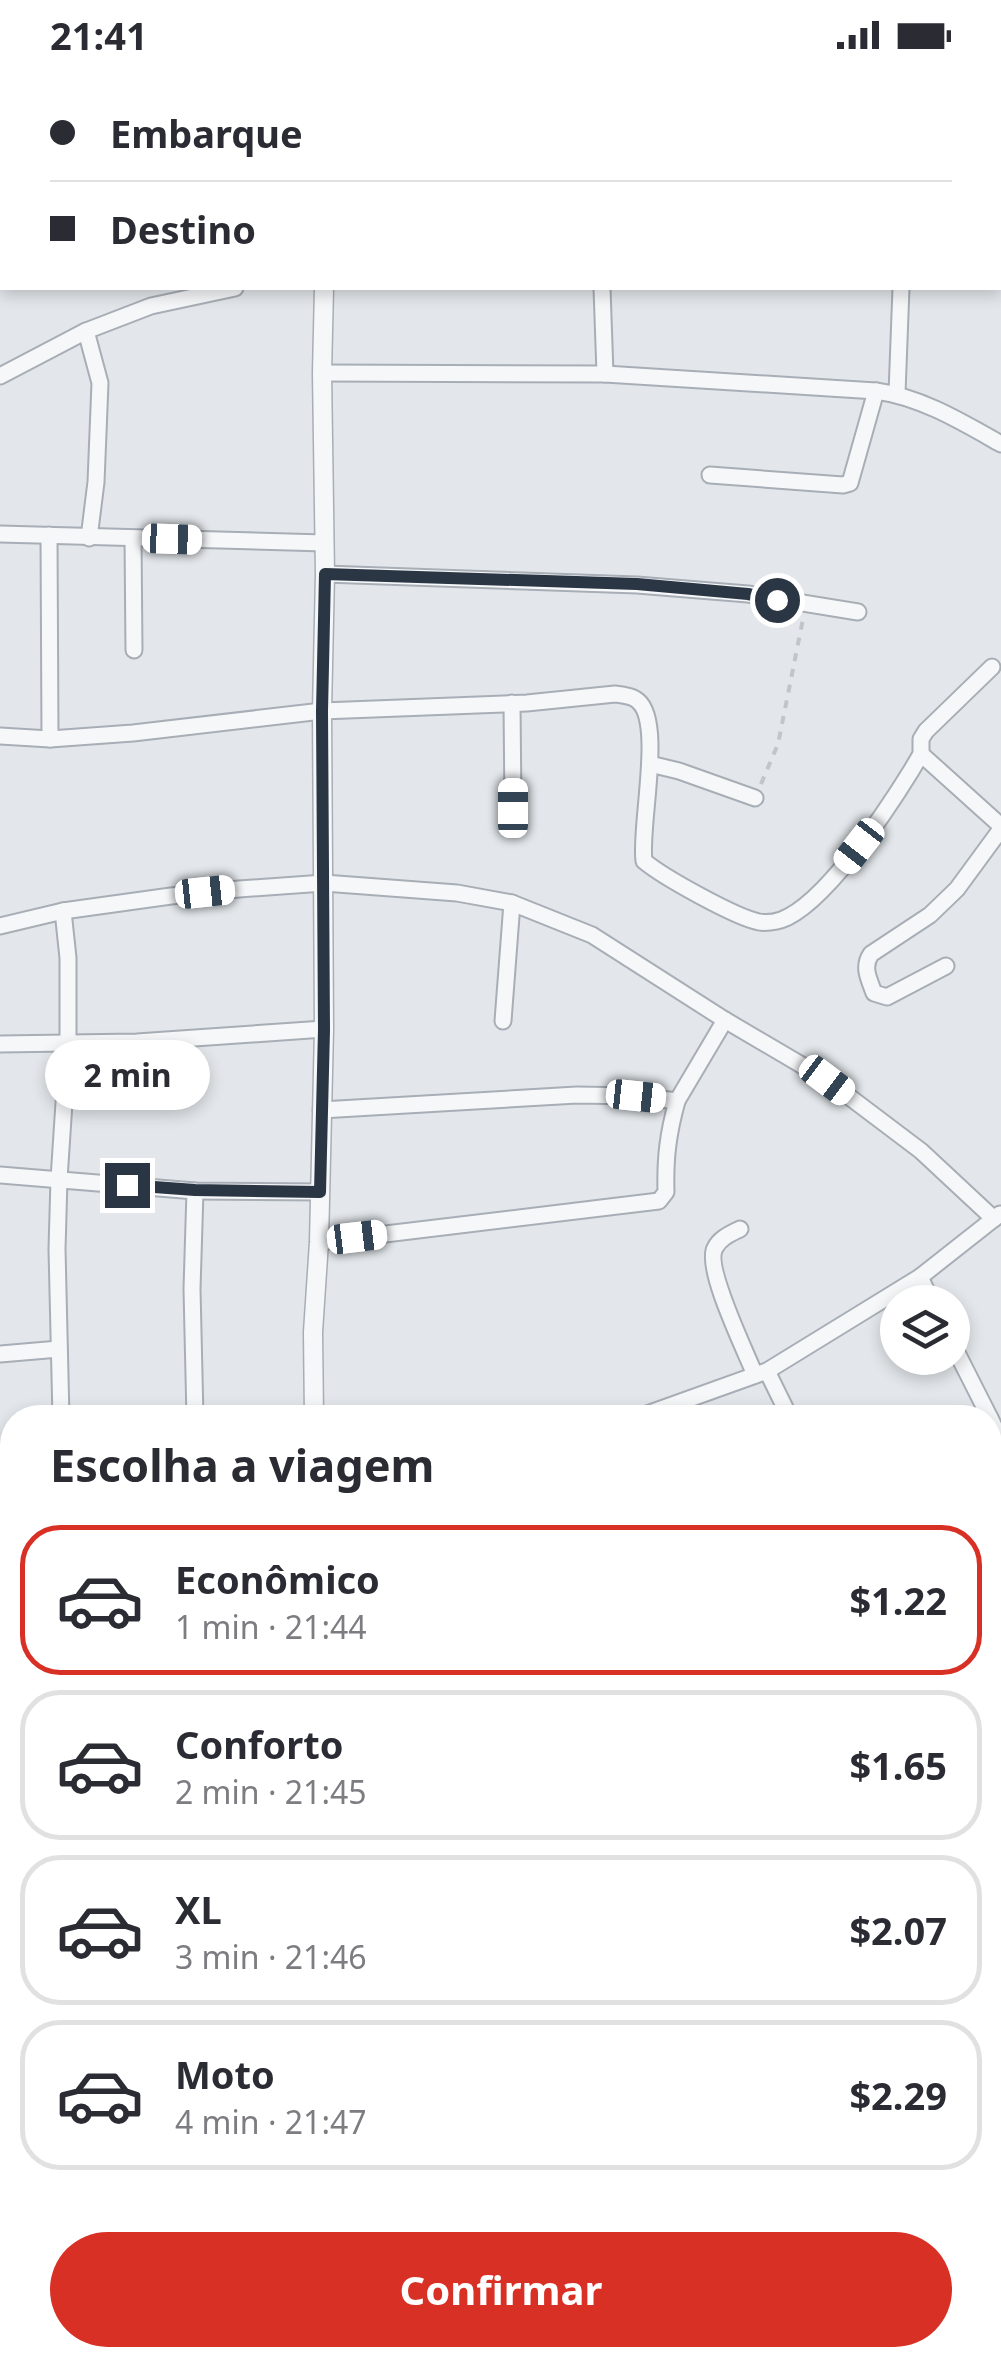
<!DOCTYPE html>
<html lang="pt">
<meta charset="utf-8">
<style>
body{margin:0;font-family:"Noto Sans",sans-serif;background:#f2f2f3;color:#2b2b33;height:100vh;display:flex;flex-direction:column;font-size:38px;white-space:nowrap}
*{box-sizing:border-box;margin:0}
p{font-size:32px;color:#7c7c81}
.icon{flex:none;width:55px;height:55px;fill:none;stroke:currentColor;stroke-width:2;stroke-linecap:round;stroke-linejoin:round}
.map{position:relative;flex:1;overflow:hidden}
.details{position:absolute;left:0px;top:1335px;width:1002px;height:962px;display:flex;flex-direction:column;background:#fff;border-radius:40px 40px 0 0;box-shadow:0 5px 15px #0003}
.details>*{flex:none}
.top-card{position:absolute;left:0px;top:0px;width:1002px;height:220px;box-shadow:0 5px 15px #0003;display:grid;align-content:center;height:220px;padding:0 50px;background:#fff}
.fabs{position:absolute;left:880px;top:1215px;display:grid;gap:20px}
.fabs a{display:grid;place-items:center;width:90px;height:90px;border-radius:50%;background:#fff;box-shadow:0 5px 15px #0003;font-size:50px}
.end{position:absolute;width:45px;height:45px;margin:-22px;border:12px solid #2a3644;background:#fff;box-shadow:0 0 0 5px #fff}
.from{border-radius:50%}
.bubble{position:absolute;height:70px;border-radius:35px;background:#fff;box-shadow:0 5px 15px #0003;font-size:32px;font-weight:700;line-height:70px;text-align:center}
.car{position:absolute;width:30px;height:60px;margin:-30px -15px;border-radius:12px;box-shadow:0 0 8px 2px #0007;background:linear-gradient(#fff 24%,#345 0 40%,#fff 0 76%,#345 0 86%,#fff 0)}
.top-card b{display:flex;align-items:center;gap:35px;height:95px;font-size:38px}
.top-card b+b{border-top:2px solid #e1e1e2}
.top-card i{width:25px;height:25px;background:#2b2b33}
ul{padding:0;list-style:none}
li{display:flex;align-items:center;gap:30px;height:150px;margin:0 20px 15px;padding:0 30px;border:5px solid #e1e1e2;border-radius:40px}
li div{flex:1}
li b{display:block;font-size:38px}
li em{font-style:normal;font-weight:700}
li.active{border-color:#d93025}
li>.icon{width:90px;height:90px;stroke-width:1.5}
h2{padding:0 50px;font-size:45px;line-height:120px}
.action{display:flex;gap:20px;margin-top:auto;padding:20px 50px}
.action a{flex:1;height:115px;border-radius:60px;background:#d93025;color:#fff;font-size:40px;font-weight:700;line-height:115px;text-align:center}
.status{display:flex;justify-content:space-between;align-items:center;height:70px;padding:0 50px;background:#fff;direction:ltr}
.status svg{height:28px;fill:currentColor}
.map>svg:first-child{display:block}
</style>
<div class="status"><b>21:41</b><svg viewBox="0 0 49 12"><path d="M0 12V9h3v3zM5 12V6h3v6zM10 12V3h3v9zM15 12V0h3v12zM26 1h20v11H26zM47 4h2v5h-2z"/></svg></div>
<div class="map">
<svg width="1001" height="2297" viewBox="0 0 1001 2297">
<rect width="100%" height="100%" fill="#e3e7eb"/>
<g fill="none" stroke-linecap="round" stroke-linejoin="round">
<defs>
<g id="minor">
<polyline points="590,0 590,2"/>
<polyline points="678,0 678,2"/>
<polyline points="844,0 844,2"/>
<polyline points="898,0 898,2"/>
<polyline points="5,2 10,0"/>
<polyline points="260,2 265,0"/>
<polyline points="502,2 518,0"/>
<polyline points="999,2 999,0"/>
<polyline points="0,126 2,124"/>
<polyline points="1000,172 1001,172"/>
<polyline points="602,218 605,304"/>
<polyline points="86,261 100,313 96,412 89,468"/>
<path d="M322 303 605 304 876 321C921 327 962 352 1001 374"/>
<polyline points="0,306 86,261 151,236 235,218"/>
<polyline points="897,323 901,218"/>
<polyline points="710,405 843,415 850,413 876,321"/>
<polyline points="0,464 324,473"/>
<polyline points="49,465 50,669"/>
<polyline points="133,468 134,580"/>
<polyline points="325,504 637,515 748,524 858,542"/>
<polyline points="512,633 513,738"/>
<path d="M0 666 50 669 133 663 322 641 527 633 615 624C623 625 633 626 638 631 664 652 639 758 644 791 663 807 735 847 759 852 765 853 775 852 781 850 824 835 887 740 911 701L921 684V669L926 661 992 597"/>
<polyline points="921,684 1001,756"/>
<polyline points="650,694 679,701 755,728"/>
<polyline points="0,856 63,841 171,826 239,819 324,813 457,823 512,833 592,865 725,950 827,1010 921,1081 994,1149"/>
<path d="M946 896 887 927 874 923C869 909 862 897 871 884L930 845 957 819 1001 759"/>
<polyline points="503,951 512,833"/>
<polyline points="0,974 137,972 324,959"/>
<polyline points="677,1031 725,950"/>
<polyline points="0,1105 195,1121 320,1122"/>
<path d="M740 1159C730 1164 720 1168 715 1178 704 1197 746 1282 755 1305"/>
<path d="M319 1172 659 1131 666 1122C665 1088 668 1064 677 1031L636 1026 577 1025 321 1040"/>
<polyline points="920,1207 932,1232"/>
<polyline points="952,1273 990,1348"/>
<polyline points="0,1284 59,1279"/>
<polyline points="767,1301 790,1348"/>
<polyline points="61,1348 57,1179 59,1109 68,972 68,888 63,841"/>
<polyline points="195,1348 192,1219 195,1121"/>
<polyline points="636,1348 767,1301 920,1207 1000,1144"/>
<polyline points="990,1348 1001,1371"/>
<polyline points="0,1393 12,1393"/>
<polyline points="990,1673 1001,1690"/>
<polyline points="0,1717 12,1717"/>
<polyline points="990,1779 1001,1771"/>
<polyline points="0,1877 12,1876"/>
<polyline points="990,1902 1001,1893"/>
<polyline points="990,2082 1001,2095"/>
<polyline points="0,2092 12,2095"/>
<polyline points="990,2210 1001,2203"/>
<polyline points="890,2285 898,2297"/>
<polyline points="966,2285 973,2297"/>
<polyline points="156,2288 163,2297"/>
<polyline points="290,2297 306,2285"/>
<polyline points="526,2297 540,2285"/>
</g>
<g id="tertiary">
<polyline points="300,0 301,2"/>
<polyline points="314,1348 313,1262 319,1172 324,959 322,641 325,504 322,303 324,218"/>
<polyline points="321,2297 321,2285"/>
</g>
</defs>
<!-- minor casing -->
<use href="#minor" stroke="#a8aeb6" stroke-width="19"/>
<!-- tertiary casing -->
<use href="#tertiary" stroke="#a8aeb6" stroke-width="21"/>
<!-- path -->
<polyline stroke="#c1c5ca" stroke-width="4" stroke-dasharray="8 8" stroke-linecap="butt" points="761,714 778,674 803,549"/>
<!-- minor -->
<use href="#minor" stroke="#f6f7f9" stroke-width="15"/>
<!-- tertiary -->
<use href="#tertiary" stroke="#f6f7f9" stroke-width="18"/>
</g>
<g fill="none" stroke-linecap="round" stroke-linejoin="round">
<!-- route -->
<polyline stroke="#2a3644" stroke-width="12" points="127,1115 195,1120 320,1122 324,960 322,641 325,504 637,514 748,524 777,530"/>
</g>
</svg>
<div class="fabs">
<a><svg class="icon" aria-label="layers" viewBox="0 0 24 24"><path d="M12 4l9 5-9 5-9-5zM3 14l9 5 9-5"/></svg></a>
</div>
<i class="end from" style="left:777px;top:530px"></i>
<i class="end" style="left:127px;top:1115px"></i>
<div class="bubble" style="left:45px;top:970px;width:165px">2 min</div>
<i class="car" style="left:172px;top:469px;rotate:92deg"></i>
<i class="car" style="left:513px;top:738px;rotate:0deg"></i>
<i class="car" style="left:859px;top:776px;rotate:218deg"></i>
<i class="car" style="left:205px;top:822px;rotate:84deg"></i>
<i class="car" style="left:827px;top:1010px;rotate:127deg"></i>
<i class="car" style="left:636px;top:1026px;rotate:96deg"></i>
<i class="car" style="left:357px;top:1167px;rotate:83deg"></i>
<div class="top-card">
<b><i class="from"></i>Embarque</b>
<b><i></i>Destino</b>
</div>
<section class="details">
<h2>Escolha a viagem</h2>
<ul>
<li class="active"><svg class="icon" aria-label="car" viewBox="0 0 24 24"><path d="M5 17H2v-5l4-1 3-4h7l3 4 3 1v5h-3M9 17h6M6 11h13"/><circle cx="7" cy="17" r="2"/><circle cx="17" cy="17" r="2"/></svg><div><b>Econômico</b><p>1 min · 21:44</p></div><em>$1.22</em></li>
<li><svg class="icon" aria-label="car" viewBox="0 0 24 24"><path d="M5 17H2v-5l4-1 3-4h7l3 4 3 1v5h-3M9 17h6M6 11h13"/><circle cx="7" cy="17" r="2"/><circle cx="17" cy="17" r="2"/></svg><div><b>Conforto</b><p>2 min · 21:45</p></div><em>$1.65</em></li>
<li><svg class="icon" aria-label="car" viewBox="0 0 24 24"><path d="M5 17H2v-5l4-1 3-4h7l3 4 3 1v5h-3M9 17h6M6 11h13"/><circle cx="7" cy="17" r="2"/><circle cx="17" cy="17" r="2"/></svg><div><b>XL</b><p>3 min · 21:46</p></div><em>$2.07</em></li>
<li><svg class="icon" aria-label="car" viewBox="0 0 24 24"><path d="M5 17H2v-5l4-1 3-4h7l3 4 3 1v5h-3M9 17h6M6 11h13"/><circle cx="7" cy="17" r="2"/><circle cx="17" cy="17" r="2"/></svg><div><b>Moto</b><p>4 min · 21:47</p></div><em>$2.29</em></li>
</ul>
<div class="action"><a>Confirmar</a></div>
</section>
</div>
